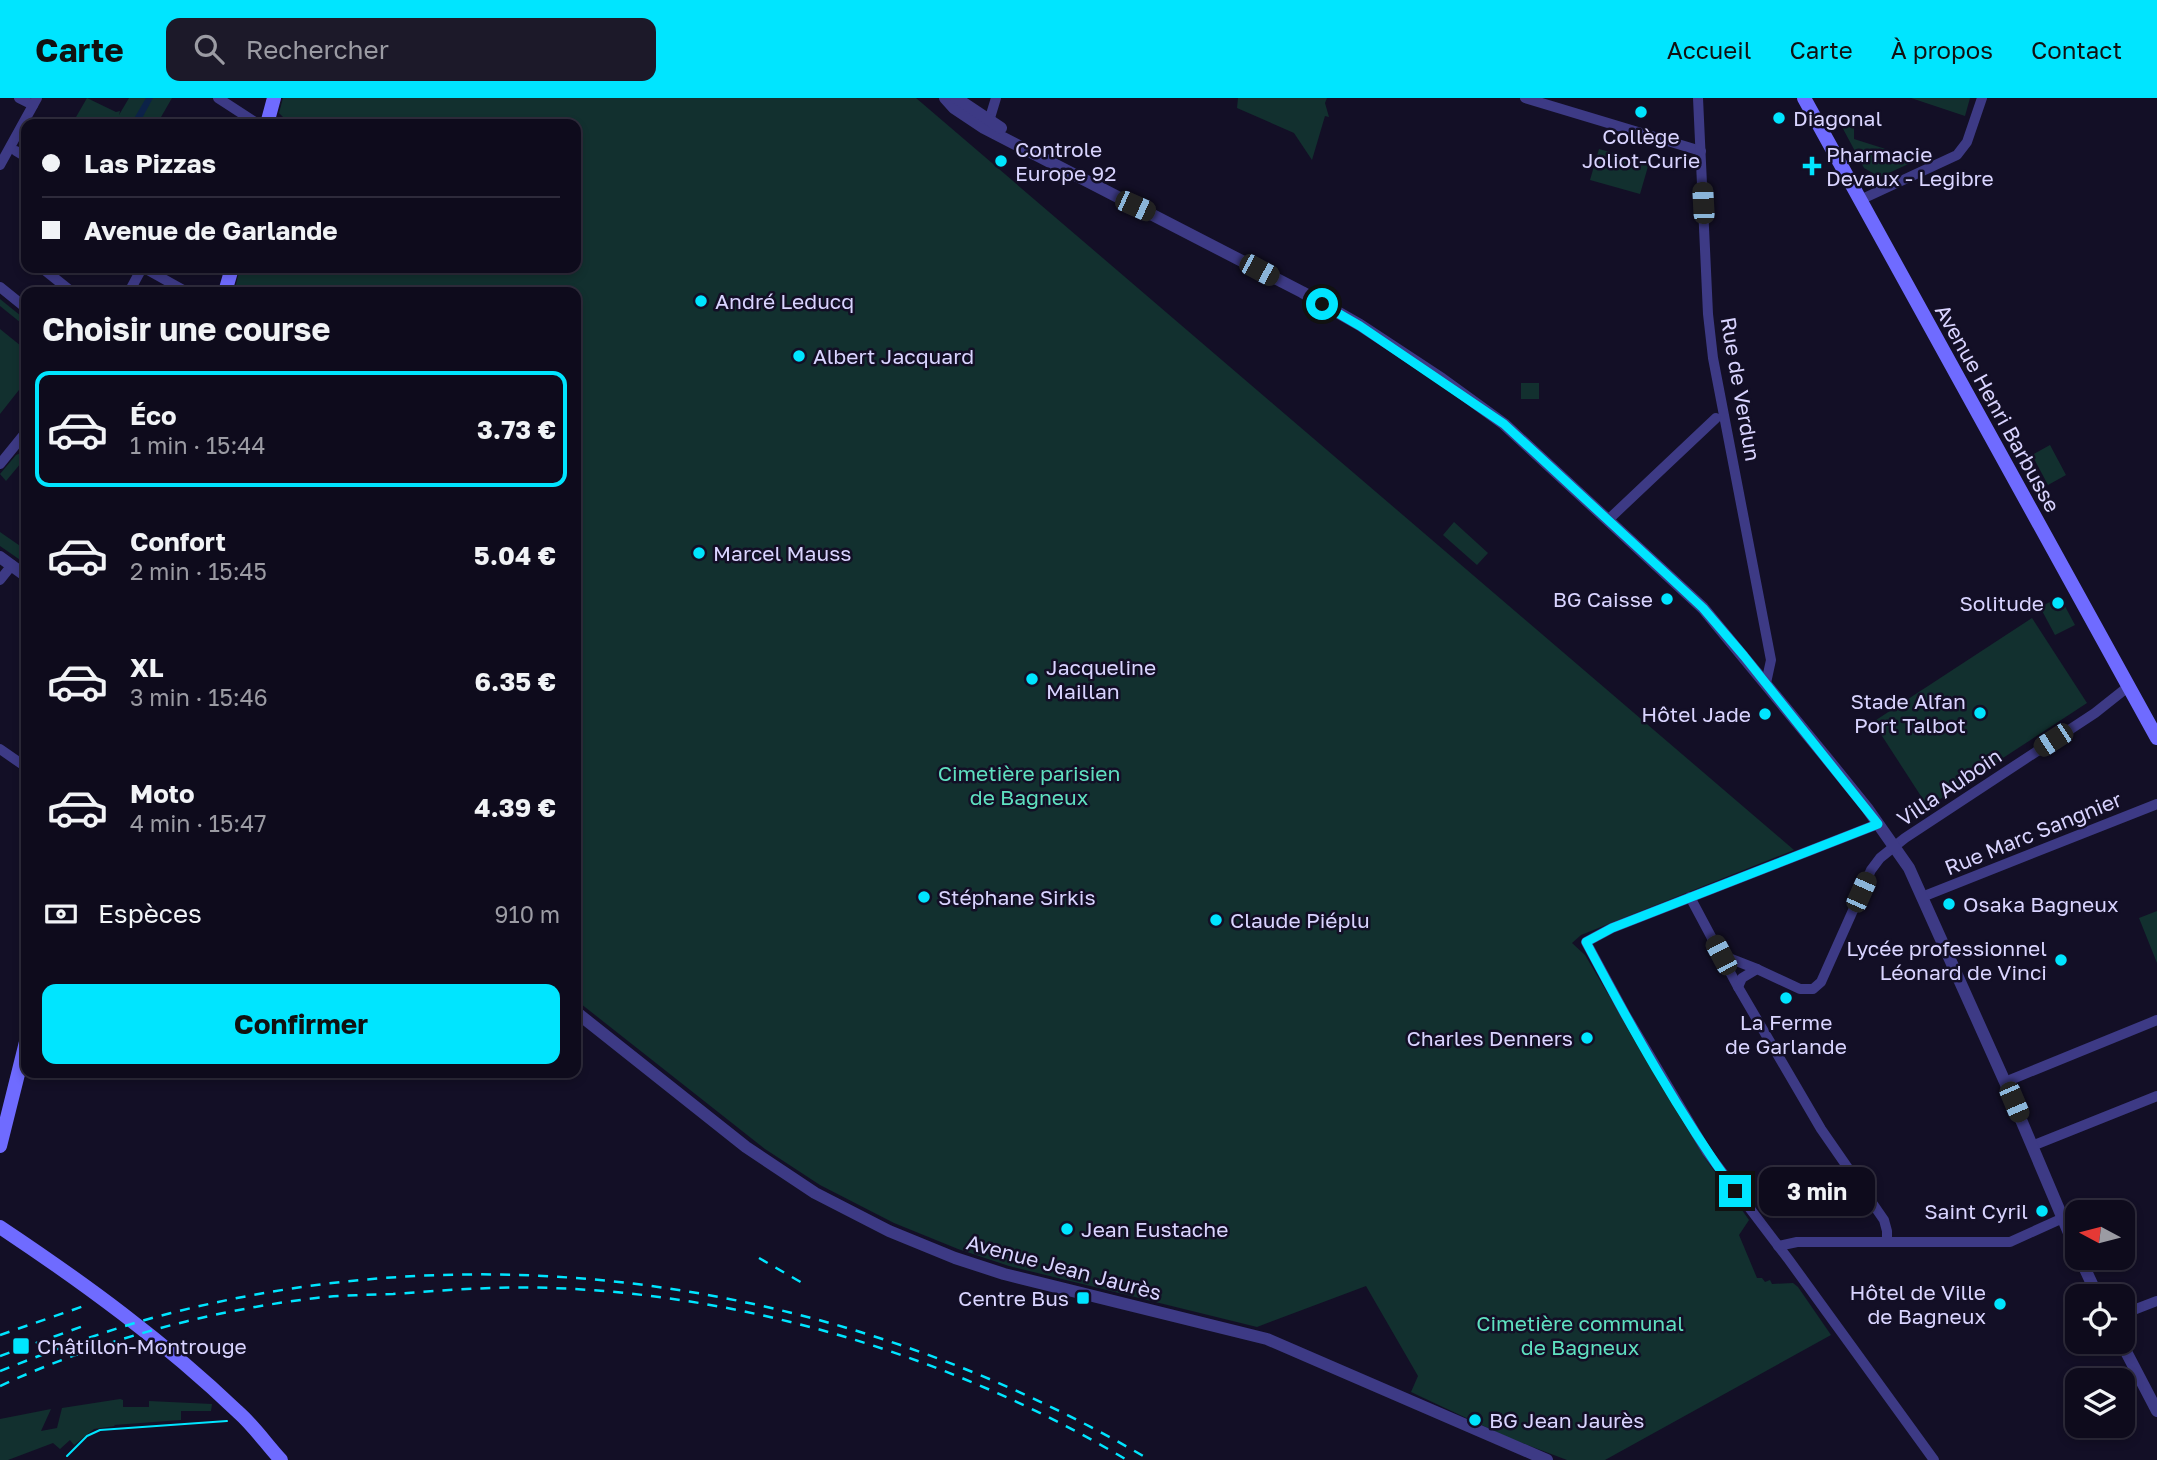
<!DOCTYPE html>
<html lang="fr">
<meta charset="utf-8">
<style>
body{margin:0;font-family:"Golos Text",sans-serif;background:#1c1929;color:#f1f3f6;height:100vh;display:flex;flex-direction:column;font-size:26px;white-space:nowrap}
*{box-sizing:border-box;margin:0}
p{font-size:23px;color:#9b9ba3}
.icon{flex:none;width:38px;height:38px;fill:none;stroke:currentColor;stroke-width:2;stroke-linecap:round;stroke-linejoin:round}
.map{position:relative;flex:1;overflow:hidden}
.details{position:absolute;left:21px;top:189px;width:560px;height:791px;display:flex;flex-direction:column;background:#0e0b1c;border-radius:14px;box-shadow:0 4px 10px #0003,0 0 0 2px #2e2b3b}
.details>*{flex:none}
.guide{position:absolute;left:21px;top:21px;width:560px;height:154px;border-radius:14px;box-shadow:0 4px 10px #0003,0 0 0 2px #2e2b3b;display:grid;align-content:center;height:154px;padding:0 21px;background:#0e0b1c}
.needle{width:46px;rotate:277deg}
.tools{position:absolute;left:2065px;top:1102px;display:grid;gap:14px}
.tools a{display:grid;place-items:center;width:70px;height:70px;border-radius:14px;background:#0e0b1c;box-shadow:0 4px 10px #0003,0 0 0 2px #2e2b3b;font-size:35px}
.end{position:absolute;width:32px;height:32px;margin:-16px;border:9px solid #00e5ff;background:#111;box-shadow:0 0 0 4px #111}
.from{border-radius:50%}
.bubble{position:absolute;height:49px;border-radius:14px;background:#0e0b1c;box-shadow:0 4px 10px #0003,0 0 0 2px #2e2b3b;font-size:23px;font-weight:700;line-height:49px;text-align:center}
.car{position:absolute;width:21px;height:42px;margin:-21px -10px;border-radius:9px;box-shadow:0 0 5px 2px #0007;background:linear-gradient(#222 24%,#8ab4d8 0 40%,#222 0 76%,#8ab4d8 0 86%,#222 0)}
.guide b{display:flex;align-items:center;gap:24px;height:66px;font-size:26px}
.guide b+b{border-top:2px solid #2e2b3b}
.guide i{width:18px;height:18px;background:#f1f3f6}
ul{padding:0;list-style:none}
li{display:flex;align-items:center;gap:21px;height:116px;margin:0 14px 10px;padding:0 7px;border:4px solid transparent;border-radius:14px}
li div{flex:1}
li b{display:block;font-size:26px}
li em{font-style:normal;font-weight:700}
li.on{border-color:#00e5ff}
li>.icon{width:63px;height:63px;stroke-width:1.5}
h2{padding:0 21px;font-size:32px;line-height:84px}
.pay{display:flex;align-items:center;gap:18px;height:77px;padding:0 21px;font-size:26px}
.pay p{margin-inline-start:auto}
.cta{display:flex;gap:14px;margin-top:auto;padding:14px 21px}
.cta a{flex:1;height:80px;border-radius:14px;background:#00e5ff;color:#111;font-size:28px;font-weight:700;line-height:80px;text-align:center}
header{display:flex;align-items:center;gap:42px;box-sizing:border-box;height:98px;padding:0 35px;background:#00e5ff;color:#111}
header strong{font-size:33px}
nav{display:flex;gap:38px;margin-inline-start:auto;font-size:24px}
.search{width:490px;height:63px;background:#1c1929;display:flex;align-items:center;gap:18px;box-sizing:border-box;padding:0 24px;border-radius:14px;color:#9b9ba3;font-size:26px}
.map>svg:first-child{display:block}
</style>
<header>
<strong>Carte</strong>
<div class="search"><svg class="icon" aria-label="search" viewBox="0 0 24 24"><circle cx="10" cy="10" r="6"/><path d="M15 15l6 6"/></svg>Rechercher</div>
<nav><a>Accueil</a><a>Carte</a><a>À propos</a><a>Contact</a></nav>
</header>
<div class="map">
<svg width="2157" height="1362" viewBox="0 0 2157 1362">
<rect width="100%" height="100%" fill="#130f26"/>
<!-- green -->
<g fill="#12302f">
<polygon points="87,0 116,14 120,13 119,17 129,0 172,0 157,26 72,26"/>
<polygon points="283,0 916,0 1794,752 1581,837 1572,845 1585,857 1705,1060 1749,1122 1739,1137 1757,1180 1762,1180 1765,1184 1770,1182 1772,1186 1793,1185 1798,1189 1831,1237 1605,1362 1567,1362 1509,1340 1411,1294 1418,1278 1366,1188 1257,1229 1009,1168 958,1151 894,1125 820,1087 765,1051 576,902 576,194 234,194 240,170 576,170 576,26 290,26 279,15"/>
<polygon points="1238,0 1327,0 1325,5 1329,19 1325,18 1312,62 1294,35 1237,10"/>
<polygon points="1911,0 1970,0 1965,18"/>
<polygon points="1841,27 1854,30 1854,41 1914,60 1915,63 1880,79 1864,70"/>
<polygon points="1599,51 1649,65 1640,96 1590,82"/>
<polygon points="0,201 26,222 26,229 0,208"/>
<polygon points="0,231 26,252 26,283 0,316"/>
<rect x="1521" y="285" width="18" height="16"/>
<polygon points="2050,347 2066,377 2048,387 2032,357"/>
<polygon points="23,354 26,354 26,369 21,365 6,383 0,376 16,357"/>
<polygon points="1454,424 1488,455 1477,467 1443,437"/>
<polygon points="0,434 26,452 26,466 0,448"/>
<polygon points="2060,499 2075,527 2055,537 2040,509"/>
<polygon points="2032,520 2087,605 1928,709 1873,624"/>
<polygon points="2157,813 2157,865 2139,820"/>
<polygon points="120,1301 123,1302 123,1309 149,1309 149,1303 212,1306 211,1313 181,1313 181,1322 114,1327 115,1328 94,1331 74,1347 70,1342 60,1351 53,1345 8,1362 0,1362 0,1321 51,1311 41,1333 57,1330 62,1310"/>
</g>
<!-- water -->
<polygon fill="#0c2248" points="146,0 153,0 139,26 132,24"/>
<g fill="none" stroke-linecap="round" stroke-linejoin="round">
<!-- minor -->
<g stroke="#3d3a85" stroke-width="10">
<polyline points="19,0 33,7"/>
<polyline points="218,0 255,24 265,26"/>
<polyline points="1525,0 1701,53"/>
<polyline points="1698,0 1708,216 1713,260 1771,562 1766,585"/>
<polyline points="989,23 996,0"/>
<polyline points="16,53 26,59"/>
<polyline points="0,67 37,0"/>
<polyline points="1860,102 1957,57 1967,44 1982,0"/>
<polyline points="42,170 72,194"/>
<polyline points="144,170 187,194"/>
<polyline points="0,189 26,210"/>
<polyline points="129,194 142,170"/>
<polyline points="0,366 26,334"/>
<polyline points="1608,422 1716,320"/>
<polyline points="0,482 12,467"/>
<polyline points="0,651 26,669"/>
<polyline points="1878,726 1612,830 1586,844 1625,916 1707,1054 1789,1162 1934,1362"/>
<polyline points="1690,799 1738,889 1821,1031 1884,1122 1887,1133 1887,1144"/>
<polyline points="1922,799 2157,706"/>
<polyline points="1721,857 1757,871"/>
<polyline points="1738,889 1742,880 1757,871 1800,891 1813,891 1821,884 1871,772 1880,760 1905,740 2095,615 2129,588"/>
<polyline points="2005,984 2157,922"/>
<polyline points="2032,1048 2157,998"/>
<polyline points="1778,1148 1797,1144 2010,1144 2063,1120"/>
<polyline points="2123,1216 2157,1203"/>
</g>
<!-- tertiary -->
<g stroke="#3d3a85" stroke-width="12">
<polyline points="945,0 954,10 984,30 1302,194 1360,227 1442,281 1504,326 1703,510 1825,658 1867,710 1909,770 2005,984 2077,1154"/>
<polyline points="956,0 1001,30"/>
<polyline points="0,459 26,478"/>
<polyline points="576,914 746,1049 815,1095 889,1133 955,1160 1004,1176 1267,1241 1547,1362"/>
<polyline points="2080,1160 2098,1199"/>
<polyline points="2121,1244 2157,1313"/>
</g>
<!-- secondary -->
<g stroke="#6f6bff" stroke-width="14">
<polyline points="1804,0 2157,640"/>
<polyline points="267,26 274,0"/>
<polyline points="225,194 232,170"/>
<polyline points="0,1048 26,944"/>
<path d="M0 1129C84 1185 165 1244 238 1314 254 1328 267 1347 281 1362"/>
</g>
<!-- tram -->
<polyline stroke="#00e5ff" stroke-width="2" points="67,1358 87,1338 100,1332 227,1323"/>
<!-- rail -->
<g stroke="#00e5ff" stroke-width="2.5" stroke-dasharray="10 9" stroke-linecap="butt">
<polyline points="759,1160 804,1186"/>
<polyline points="0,1237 84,1208"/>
<polyline points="0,1258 89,1226"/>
<path d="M0 1273C56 1251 112 1230 171 1215 504 1130 855 1188 1150 1362"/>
<path d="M0 1288C100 1242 207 1213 316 1200 342 1197 367 1197 393 1196 446 1192 499 1188 552 1190 752 1197 955 1260 1127 1362"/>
</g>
</g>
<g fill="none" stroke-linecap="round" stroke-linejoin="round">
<!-- route -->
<path stroke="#00e5ff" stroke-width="9" d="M1322 206 1360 228 1504 326 1660 470 1703 510 1744 558 1878 726 1612 830 1586 844C1631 929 1678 1014 1735 1093"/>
</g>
<!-- markers -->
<g fill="#00e5ff" stroke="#130f26" stroke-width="2.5">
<circle cx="1641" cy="14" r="7"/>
<circle cx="1779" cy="20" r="7"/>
<circle cx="1001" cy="63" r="7"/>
<path d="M1808.5 57.5h7v7h7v7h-7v7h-7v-7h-7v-7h7z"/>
<circle cx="701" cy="203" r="7"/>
<circle cx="799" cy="258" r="7"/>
<circle cx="699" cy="455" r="7"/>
<circle cx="1667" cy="501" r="7"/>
<circle cx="2058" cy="505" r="7"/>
<circle cx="1032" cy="581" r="7"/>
<circle cx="1980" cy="615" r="7"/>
<circle cx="1765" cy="616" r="7"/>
<circle cx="924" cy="799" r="7"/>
<circle cx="1949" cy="806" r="7"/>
<circle cx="1216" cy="822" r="7"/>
<circle cx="2061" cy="862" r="7"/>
<circle cx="1786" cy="900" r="7"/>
<circle cx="1587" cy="940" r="7"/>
<circle cx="2042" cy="1113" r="7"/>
<circle cx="1067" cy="1131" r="7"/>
<rect x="1076" y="1193" width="14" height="14" rx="3.5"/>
<circle cx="2000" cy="1206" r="7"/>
<rect x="12" y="1239" width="18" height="18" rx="3.5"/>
<circle cx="1475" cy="1322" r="7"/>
</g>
<g text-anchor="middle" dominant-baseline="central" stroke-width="5" stroke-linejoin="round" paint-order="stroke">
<!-- poi labels -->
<g font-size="21" fill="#d9d4ff" stroke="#130f26" text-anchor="start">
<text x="1793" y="20">Diagonal</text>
<text x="1641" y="38" text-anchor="middle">Collège<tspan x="1641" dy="24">Joliot-Curie</tspan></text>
<text x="1015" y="51">Controle<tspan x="1015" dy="24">Europe 92</tspan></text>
<text x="1826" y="56">Pharmacie<tspan x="1826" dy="24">Devaux - Legibre</tspan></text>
<text x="715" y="203">André Leducq</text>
<text x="813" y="258">Albert Jacquard</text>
<text x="713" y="455">Marcel Mauss</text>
<text x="1653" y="501" text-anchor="end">BG Caisse</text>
<text x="2044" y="505" text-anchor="end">Solitude</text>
<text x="1046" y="569">Jacqueline<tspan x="1046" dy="24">Maillan</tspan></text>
<text x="1966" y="603" text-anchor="end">Stade Alfan<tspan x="1966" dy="24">Port Talbot</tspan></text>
<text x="1751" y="616" text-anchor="end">Hôtel Jade</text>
<text x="938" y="799">Stéphane Sirkis</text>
<text x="1963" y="806">Osaka Bagneux</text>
<text x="1230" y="822">Claude Piéplu</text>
<text x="2047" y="850" text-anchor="end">Lycée professionnel<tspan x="2047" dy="24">Léonard de Vinci</tspan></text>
<text x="1786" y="924" text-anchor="middle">La Ferme<tspan x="1786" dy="24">de Garlande</tspan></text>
<text x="1573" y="940" text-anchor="end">Charles Denners</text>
<text x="2028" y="1113" text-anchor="end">Saint Cyril</text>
<text x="1081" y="1131">Jean Eustache</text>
<text x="1986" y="1194" text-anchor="end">Hôtel de Ville<tspan x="1986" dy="24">de Bagneux</tspan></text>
<text x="1069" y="1200" text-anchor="end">Centre Bus</text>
<text x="37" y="1248">Châtillon-Montrouge</text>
<text x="1489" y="1322">BG Jean Jaurès</text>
</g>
<!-- street labels -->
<g font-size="21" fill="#d9d4ff" stroke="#130f26">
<text transform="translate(1741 291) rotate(80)">Rue de Verdun</text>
<text transform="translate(1998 310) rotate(61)">Avenue Henri Barbusse</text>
<text transform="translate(1949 689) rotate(-34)">Villa Auboin</text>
<text transform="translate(2033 735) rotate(-22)">Rue Marc Sangnier</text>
<text transform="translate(1064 1169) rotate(15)">Avenue Jean Jaurès</text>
</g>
<!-- park labels -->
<g font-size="21" fill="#5fe0c0" stroke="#130f26">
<text x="1029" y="675">Cimetière parisien<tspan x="1029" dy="24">de Bagneux</tspan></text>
<text x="1580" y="1225">Cimetière communal<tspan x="1580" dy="24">de Bagneux</tspan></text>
</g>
</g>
</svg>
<div class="tools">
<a><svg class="needle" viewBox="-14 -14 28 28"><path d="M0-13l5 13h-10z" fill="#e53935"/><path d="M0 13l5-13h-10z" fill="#9b9ba3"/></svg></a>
<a><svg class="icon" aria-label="locate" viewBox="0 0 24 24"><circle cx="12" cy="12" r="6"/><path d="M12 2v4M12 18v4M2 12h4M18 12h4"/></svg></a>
<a><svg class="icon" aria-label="layers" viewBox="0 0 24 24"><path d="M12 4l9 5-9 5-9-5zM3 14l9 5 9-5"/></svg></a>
</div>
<i class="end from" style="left:1322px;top:206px"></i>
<i class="end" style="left:1735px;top:1093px"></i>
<div class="bubble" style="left:1759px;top:1069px;width:116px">3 min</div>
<i class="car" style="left:1703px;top:105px;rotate:357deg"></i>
<i class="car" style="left:1135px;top:108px;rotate:114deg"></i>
<i class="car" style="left:1259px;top:172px;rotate:118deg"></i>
<i class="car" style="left:2053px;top:642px;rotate:237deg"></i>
<i class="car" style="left:1861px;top:794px;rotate:24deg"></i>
<i class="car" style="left:1721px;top:857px;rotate:332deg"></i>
<i class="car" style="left:2014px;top:1004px;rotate:157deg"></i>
<div class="guide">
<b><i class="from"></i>Las Pizzas</b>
<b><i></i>Avenue de Garlande</b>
</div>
<section class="details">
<h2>Choisir une course</h2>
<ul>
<li class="on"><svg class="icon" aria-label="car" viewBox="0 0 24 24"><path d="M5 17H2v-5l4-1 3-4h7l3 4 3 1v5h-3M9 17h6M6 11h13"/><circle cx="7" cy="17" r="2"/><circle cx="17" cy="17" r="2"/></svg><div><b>Éco</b><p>1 min · 15:44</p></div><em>3.73 €</em></li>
<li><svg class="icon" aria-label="car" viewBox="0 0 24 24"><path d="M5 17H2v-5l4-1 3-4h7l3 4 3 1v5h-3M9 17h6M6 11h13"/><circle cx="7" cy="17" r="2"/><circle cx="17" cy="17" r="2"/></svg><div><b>Confort</b><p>2 min · 15:45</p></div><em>5.04 €</em></li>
<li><svg class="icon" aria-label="car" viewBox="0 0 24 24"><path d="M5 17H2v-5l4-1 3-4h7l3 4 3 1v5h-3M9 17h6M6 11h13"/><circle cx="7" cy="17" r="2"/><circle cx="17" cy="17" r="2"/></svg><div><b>XL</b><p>3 min · 15:46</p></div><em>6.35 €</em></li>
<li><svg class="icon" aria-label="car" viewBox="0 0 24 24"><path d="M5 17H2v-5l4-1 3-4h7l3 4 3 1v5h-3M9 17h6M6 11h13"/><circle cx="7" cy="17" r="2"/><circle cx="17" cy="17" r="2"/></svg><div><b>Moto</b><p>4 min · 15:47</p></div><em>4.39 €</em></li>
</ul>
<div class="pay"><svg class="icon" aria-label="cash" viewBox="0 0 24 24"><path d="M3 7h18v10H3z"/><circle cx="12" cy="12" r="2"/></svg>Espèces<p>910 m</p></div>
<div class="cta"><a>Confirmer</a></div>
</section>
</div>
